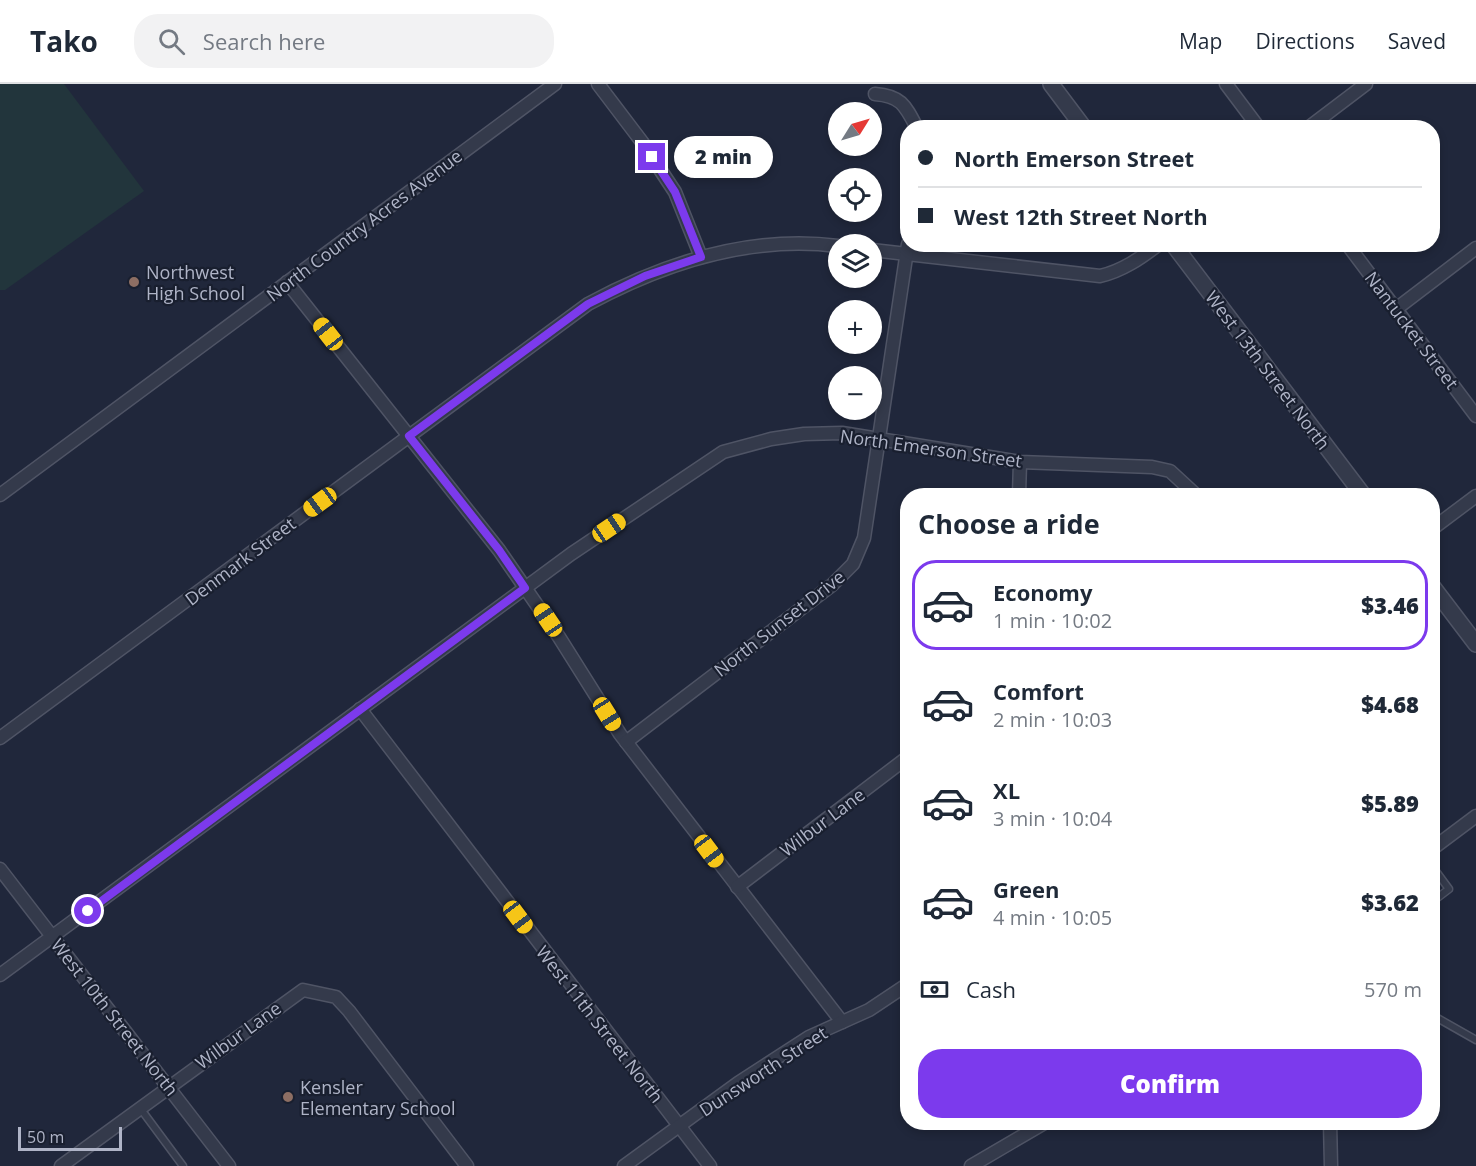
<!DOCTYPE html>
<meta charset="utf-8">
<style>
body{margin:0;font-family:"Open Sans",sans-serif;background:#f2f2f3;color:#1f2937;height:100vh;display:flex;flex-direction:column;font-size:22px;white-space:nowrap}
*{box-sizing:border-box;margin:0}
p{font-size:20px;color:#747a83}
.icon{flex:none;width:33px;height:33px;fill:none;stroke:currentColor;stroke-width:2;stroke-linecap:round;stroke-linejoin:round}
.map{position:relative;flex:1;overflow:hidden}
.side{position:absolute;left:900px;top:404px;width:540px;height:642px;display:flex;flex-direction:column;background:#fff;border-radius:24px;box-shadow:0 3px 9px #0003}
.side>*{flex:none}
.top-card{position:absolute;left:900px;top:36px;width:540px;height:132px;border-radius:24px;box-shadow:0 3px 9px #0003;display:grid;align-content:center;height:132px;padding:0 18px;background:#fff}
.needle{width:39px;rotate:53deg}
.fabs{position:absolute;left:828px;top:18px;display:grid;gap:12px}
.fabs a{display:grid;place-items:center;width:54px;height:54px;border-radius:50%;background:#fff;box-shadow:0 3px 9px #0003;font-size:30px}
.scale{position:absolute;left:18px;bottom:15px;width:104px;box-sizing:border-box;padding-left:6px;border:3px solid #afb4c7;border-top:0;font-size:16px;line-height:21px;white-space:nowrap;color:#afb4c7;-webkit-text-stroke:4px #191f2f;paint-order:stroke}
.end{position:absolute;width:27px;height:27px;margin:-14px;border:8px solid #7c3aed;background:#fff;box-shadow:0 0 0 3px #fff}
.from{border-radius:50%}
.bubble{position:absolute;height:42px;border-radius:21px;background:#fff;box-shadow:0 3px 9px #0003;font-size:20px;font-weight:800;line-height:42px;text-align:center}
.car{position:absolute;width:18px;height:36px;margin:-18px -9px;border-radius:8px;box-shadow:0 0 4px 2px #0007;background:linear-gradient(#f5c518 24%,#345 0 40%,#f5c518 0 76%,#345 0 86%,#f5c518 0)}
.top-card b{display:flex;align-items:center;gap:21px;height:57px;font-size:22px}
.top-card b+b{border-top:2px solid #e0e1e3}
.top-card i{width:15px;height:15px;background:#1f2937}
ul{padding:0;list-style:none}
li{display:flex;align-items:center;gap:18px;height:90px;margin:0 12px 9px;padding:0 6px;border:3px solid transparent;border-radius:24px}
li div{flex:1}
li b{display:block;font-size:22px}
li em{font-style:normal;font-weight:800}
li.active{border-color:#7c3aed}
li>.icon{width:54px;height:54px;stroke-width:1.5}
h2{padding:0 18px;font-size:27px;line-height:72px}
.pay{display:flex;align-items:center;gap:15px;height:66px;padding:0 18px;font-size:22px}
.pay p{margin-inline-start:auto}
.button{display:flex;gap:12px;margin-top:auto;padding:12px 18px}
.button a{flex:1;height:69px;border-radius:24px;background:#7c3aed;color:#fff;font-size:24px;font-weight:800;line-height:69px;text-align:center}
header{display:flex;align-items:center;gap:36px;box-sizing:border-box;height:84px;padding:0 30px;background:#fff;border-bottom:2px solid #e0e1e3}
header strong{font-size:28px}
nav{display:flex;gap:33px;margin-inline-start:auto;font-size:21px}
.search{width:420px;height:54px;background:#f2f2f3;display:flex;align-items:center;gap:15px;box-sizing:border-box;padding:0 21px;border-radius:24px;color:#747a83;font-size:22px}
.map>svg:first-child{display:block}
</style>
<header>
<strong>Tako</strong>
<div class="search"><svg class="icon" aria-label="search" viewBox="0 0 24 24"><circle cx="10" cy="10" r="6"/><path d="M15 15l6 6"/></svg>Search here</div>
<nav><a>Map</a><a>Directions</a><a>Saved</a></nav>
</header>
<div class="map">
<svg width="1476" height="1082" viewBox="0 0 1476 1082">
<rect width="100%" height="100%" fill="#20273b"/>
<!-- green -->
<polygon fill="#22353c" points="0,0 64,0 144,107 5,206 0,206"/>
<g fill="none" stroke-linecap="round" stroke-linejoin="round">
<defs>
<g id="service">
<polyline points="1432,782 1449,805 1432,818"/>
<polyline points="1432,931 1476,956"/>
<polyline points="140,1024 183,1082"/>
</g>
<g id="minor">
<polyline points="598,0 642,58 675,108 701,173"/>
<polyline points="1226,0 1259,44"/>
<path d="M875 10C901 12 905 21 917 44"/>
<polyline points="1308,44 1366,0"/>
<polyline points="1347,160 1476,332"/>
<path d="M872 166 1100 192C1122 187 1141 174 1159 160"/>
<polyline points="287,198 499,466 559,553 620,650 842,938"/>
<polyline points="1396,225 1476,164"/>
<polyline points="0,411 555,0"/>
<polyline points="1019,411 1020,378"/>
<polyline points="1432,445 1476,412"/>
<polyline points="360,625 710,1082"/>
<path d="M0 654 588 220C664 179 751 151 838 162"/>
<polyline points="626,658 832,501 853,480 864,454 908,160"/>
<polyline points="1432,765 1476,732"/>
<polyline points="0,785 229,1082"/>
<polyline points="737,803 908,673"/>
<polyline points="0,891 571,470 723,368 771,355 804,350 842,349 1020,378 1152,383 1170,387 1196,411"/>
<polyline points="1330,1038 1331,1082"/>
<polyline points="61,1082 303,906 336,913 349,927 467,1082"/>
<polyline points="624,1082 738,999 809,953 869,926 908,900"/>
<polyline points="971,1082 1046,1038"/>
</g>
<g id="tertiary">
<polyline points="1051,0 1084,44"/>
<polyline points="1173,160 1363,411"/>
<polyline points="1432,502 1476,560"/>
</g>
</defs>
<!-- service casing -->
<use href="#service" stroke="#4f5465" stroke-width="9"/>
<!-- minor casing -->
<use href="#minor" stroke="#4f5465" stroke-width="15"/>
<!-- tertiary casing -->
<use href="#tertiary" stroke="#4f5465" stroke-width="18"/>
<!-- service -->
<use href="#service" stroke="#343a4b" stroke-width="6"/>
<!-- minor -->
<use href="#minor" stroke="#343a4b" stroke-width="12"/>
<!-- tertiary -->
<use href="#tertiary" stroke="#343a4b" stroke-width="15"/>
</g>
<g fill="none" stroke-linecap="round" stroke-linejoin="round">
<!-- route -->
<polyline stroke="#7c3aed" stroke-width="8" points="88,827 525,504 499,466 409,352 588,220 645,192 701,173 675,108 652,73"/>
</g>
<!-- markers -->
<g fill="#8d6e63" stroke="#191f2f" stroke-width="2">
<circle cx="134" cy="198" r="6"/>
<circle cx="288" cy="1013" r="6"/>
</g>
<g text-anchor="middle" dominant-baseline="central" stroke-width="4.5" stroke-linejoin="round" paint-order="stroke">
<!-- street labels -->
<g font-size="18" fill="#afb4c7" stroke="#191f2f">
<text transform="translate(364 141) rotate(-37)">North Country Acres Avenue</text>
<text transform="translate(1412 246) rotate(53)">Nantucket Street</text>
<text transform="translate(1268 286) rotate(53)">West 13th Street North</text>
<text transform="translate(931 364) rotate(8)">North Emerson Street</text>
<text transform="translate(240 477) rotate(-37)">Denmark Street</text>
<text transform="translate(779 539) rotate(-38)">North Sunset Drive</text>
<text transform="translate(822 738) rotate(-37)">Wilbur Lane</text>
<text transform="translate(115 933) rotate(52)">West 10th Street North</text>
<text transform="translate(600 940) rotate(52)">West 11th Street North</text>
<text transform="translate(238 951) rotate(-36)">Wilbur Lane</text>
<text transform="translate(763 987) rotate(-33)">Dunsworth Street</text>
</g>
<!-- poi labels -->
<g font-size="18" fill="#afb4c7" stroke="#191f2f" text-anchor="start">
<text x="146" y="188">Northwest<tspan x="146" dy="21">High School</tspan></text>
<text x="300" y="1003">Kensler<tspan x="300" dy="21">Elementary School</tspan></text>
</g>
</g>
</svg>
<div class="fabs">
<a><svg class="needle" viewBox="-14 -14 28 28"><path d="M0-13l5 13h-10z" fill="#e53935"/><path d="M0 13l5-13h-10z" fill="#747a83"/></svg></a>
<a><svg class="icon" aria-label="locate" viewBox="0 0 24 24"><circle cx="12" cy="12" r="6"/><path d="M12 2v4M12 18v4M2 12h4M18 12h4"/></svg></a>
<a><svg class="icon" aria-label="layers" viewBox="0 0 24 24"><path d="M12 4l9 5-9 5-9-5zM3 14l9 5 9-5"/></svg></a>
<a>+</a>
<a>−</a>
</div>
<div class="scale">50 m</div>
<i class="end from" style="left:88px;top:827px"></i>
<i class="end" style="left:652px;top:73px"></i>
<div class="bubble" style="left:674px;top:52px;width:99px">2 min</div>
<i class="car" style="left:328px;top:250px;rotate:322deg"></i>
<i class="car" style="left:320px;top:418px;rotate:234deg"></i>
<i class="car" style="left:609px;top:444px;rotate:56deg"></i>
<i class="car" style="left:548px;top:536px;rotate:326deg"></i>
<i class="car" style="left:607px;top:630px;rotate:148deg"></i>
<i class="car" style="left:709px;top:767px;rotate:143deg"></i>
<i class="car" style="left:518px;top:833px;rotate:143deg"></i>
<div class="top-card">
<b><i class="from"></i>North Emerson Street</b>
<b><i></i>West 12th Street North</b>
</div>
<section class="side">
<h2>Choose a ride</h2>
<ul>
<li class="active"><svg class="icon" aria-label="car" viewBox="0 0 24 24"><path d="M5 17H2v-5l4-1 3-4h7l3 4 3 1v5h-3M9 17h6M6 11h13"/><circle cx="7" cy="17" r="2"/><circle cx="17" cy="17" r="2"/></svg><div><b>Economy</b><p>1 min · 10:02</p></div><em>$3.46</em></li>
<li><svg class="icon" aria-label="car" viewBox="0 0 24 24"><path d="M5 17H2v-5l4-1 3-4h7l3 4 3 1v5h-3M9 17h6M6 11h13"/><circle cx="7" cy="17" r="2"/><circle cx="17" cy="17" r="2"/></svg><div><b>Comfort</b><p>2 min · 10:03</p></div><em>$4.68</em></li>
<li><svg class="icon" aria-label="car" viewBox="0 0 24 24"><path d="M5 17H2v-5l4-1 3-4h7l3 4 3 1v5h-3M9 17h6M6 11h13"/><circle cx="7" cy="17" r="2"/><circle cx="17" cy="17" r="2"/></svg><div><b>XL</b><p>3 min · 10:04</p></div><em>$5.89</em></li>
<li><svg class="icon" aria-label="car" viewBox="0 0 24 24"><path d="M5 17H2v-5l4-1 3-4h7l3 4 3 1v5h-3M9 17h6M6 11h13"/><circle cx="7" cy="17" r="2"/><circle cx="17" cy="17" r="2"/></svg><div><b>Green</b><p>4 min · 10:05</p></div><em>$3.62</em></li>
</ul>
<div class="pay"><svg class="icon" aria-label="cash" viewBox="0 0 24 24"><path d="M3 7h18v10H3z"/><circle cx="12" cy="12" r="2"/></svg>Cash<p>570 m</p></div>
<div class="button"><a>Confirm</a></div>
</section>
</div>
